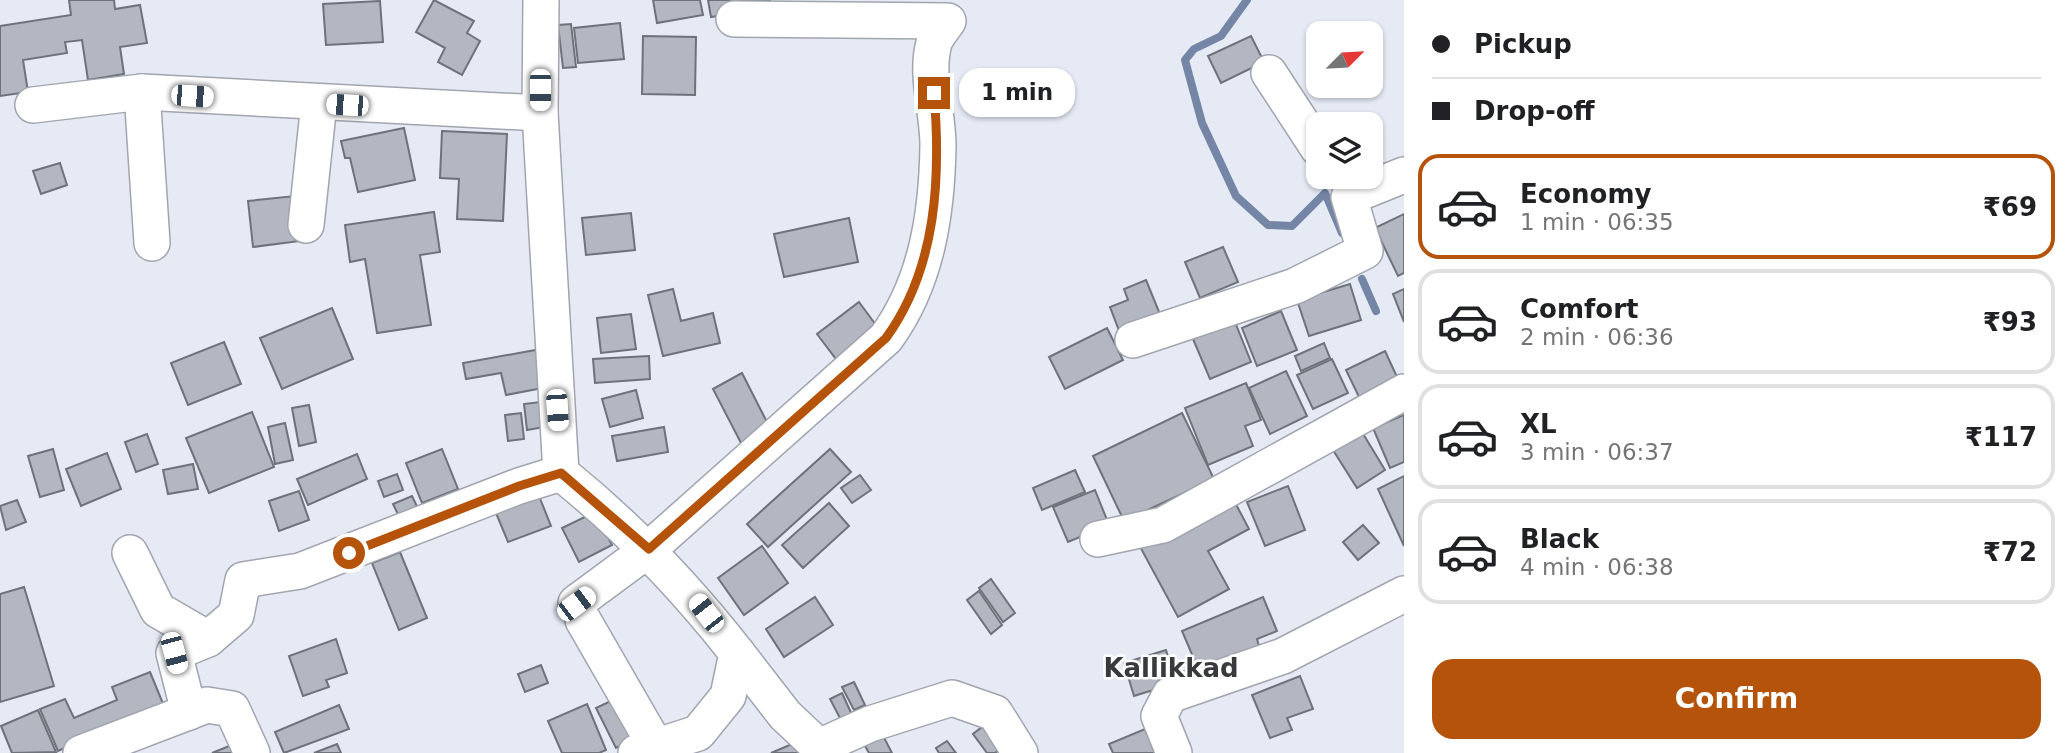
<!DOCTYPE html>
<meta charset="utf-8">
<style>
body{margin:0;font-family:"DejaVu Sans",sans-serif;background:#f2f2f2;color:#202124;height:100vh;display:flex;flex-direction:column;font-size:26px;white-space:nowrap}
*{box-sizing:border-box;margin:0}
p{font-size:23px;color:#757577}
.icon{flex:none;width:38px;height:38px;fill:none;stroke:currentColor;stroke-width:2;stroke-linecap:round;stroke-linejoin:round}
.map{position:relative;flex:1;overflow:hidden}
.details{display:flex;flex-direction:column;background:#fff;width:665px}
.details>*{flex:none}
.banner{display:grid;align-content:center;height:154px;padding:0 28px;background:#fff}
.needle{width:46px;rotate:66deg}
.controls{position:absolute;left:1306px;top:21px;display:grid;gap:14px}
.controls a{display:grid;place-items:center;width:77px;height:77px;border-radius:14px;background:#fff;box-shadow:0 2px 5px #0004;font-size:35px}
.end{position:absolute;width:32px;height:32px;margin:-16px;border:9px solid #b45309;background:#fff;box-shadow:0 0 0 4px #fff}
.from{border-radius:50%}
.bubble{position:absolute;height:49px;border-radius:21px;background:#fff;box-shadow:0 2px 5px #0004;font-size:23px;font-weight:700;line-height:49px;text-align:center}
.car{position:absolute;width:21px;height:42px;margin:-21px -10px;border-radius:9px;box-shadow:0 0 5px 2px #0007;background:linear-gradient(#fff 24%,#345 0 40%,#fff 0 76%,#345 0 86%,#fff 0)}
.banner b{display:flex;align-items:center;gap:24px;height:66px;font-size:26px}
.banner b+b{border-top:2px solid #e0e0e0}
.banner i{width:18px;height:18px;background:#202124}
ul{padding:0;list-style:none}
li{display:flex;align-items:center;gap:21px;height:105px;margin:0 14px 10px;padding:0 14px;border:4px solid #e0e0e0;border-radius:21px}
li div{flex:1}
li b{display:block;font-size:26px}
li em{font-style:normal;font-weight:700}
li.selected{border-color:#b45309}
li>.icon{width:63px;height:63px;stroke-width:1.5}
.action{display:flex;gap:14px;margin-top:auto;padding:14px 28px}
.action a{flex:1;height:80px;border-radius:21px;background:#b45309;color:#fff;font-size:28px;font-weight:700;line-height:80px;text-align:center}
main{display:flex;flex:1;min-height:0}
.map>svg:first-child{display:block}
</style>
<main>
<div class="map">
<svg width="1404" height="753" viewBox="0 0 1404 753">
<rect width="100%" height="100%" fill="#e5eaf5"/>
<g fill="none" stroke-linecap="round" stroke-linejoin="round">
<!-- stream -->
<g stroke="#7585a6" stroke-width="8">
<polyline points="1247,0 1221,36 1194,49 1185,60 1202,123 1236,196 1268,225 1292,226 1325,193 1342,233"/>
<polyline points="1362,279 1376,311"/>
</g>
</g>
<!-- building -->
<g fill="#b2b7c1" stroke="#6d727b" stroke-width="2">
<polygon points="69,0 114,0 115,9 140,5 147,43 120,47 124,74 88,80 82,40 65,42 67,53 23,60 28,92 0,96 0,26 71,15"/>
<polygon points="434,0 474,21 467,33 480,41 462,75 438,62 445,48 416,32"/>
<polygon points="653,0 700,0 703,15 657,23"/>
<polygon points="708,0 770,0 771,7 711,17"/>
<polygon points="380,1 383,42 326,45 323,4"/>
<polygon points="620,23 624,59 578,63 574,28"/>
<polygon points="571,24 576,67 563,68 558,25"/>
<polygon points="643,36 696,37 695,95 642,94"/>
<polygon points="1251,36 1264,62 1221,83 1208,56"/>
<polygon points="404,128 415,180 358,192 350,158 345,158 341,141"/>
<polygon points="442,131 507,134 503,221 457,219 459,179 440,178"/>
<polygon points="60,163 67,185 41,194 33,171"/>
<polygon points="295,196 300,241 253,247 248,201"/>
<polygon points="434,212 440,252 420,255 431,325 377,333 365,259 350,262 345,225"/>
<polygon points="631,213 635,250 586,255 582,218"/>
<polygon points="1404,214 1404,273 1398,276 1375,228"/>
<polygon points="849,218 858,262 784,277 774,234"/>
<polygon points="1223,247 1238,282 1200,298 1185,262"/>
<polygon points="1146,280 1164,324 1123,341 1110,307 1128,300 1124,289"/>
<polygon points="1350,284 1361,320 1309,336 1297,300"/>
<polygon points="673,289 681,321 713,313 720,343 663,356 648,295"/>
<polygon points="1404,289 1404,322 1393,294"/>
<polygon points="859,302 887,340 845,371 817,334"/>
<polygon points="332,308 353,359 282,389 260,338"/>
<polygon points="1281,311 1297,350 1257,366 1242,328"/>
<polygon points="631,314 636,349 601,353 597,318"/>
<polygon points="1235,322 1251,362 1210,379 1193,339"/>
<polygon points="1107,328 1123,360 1065,389 1049,357"/>
<polygon points="224,342 241,384 188,405 171,363"/>
<polygon points="1324,343 1330,358 1301,371 1295,356"/>
<polygon points="541,349 548,387 506,395 501,373 466,379 463,363"/>
<polygon points="1385,351 1398,379 1359,397 1346,370"/>
<polygon points="649,356 650,379 595,383 593,359"/>
<polygon points="1332,359 1348,393 1313,409 1297,375"/>
<polygon points="1286,371 1307,416 1270,434 1249,388"/>
<polygon points="742,373 771,430 742,445 713,389"/>
<polygon points="1246,383 1261,420 1245,426 1253,446 1208,465 1185,408"/>
<polygon points="636,390 643,418 610,427 602,399"/>
<polygon points="540,402 544,427 527,430 524,404"/>
<polygon points="309,405 316,442 299,446 292,408"/>
<polygon points="252,412 274,467 209,493 186,438"/>
<polygon points="521,413 524,439 508,441 505,415"/>
<polygon points="1182,413 1214,479 1124,521 1093,456"/>
<polygon points="1404,415 1404,462 1390,468 1373,428"/>
<polygon points="285,423 293,460 275,464 268,427"/>
<polygon points="664,427 668,452 617,461 612,436"/>
<polygon points="1362,432 1385,470 1357,488 1333,450"/>
<polygon points="147,434 158,464 136,472 125,442"/>
<polygon points="53,449 64,490 40,497 28,456"/>
<polygon points="442,449 458,489 422,503 406,463"/>
<polygon points="830,449 851,472 768,547 747,524"/>
<polygon points="107,453 121,489 81,506 66,469"/>
<polygon points="357,454 367,479 308,505 297,479"/>
<polygon points="193,464 198,489 168,494 163,470"/>
<polygon points="1075,470 1085,492 1042,510 1033,488"/>
<polygon points="397,474 403,490 384,497 378,481"/>
<polygon points="860,475 871,490 852,503 841,488"/>
<polygon points="1404,476 1404,546 1378,489"/>
<polygon points="1288,486 1305,530 1265,546 1247,502"/>
<polygon points="1095,490 1109,525 1068,542 1053,507"/>
<polygon points="299,491 309,520 279,531 269,501"/>
<polygon points="1230,493 1249,529 1208,551 1229,589 1178,617 1138,543"/>
<polygon points="412,496 423,519 404,527 393,504"/>
<polygon points="539,496 551,526 508,542 496,513"/>
<polygon points="17,500 26,522 6,530 0,506"/>
<polygon points="829,503 849,526 803,568 782,545"/>
<polygon points="595,512 612,545 579,562 562,528"/>
<polygon points="1363,525 1379,543 1358,560 1343,542"/>
<polygon points="762,546 788,583 744,615 718,578"/>
<polygon points="400,552 427,618 399,630 372,563"/>
<polygon points="991,579 1015,613 1003,622 979,588"/>
<polygon points="24,587 54,686 0,702 0,594"/>
<polygon points="979,591 1002,625 991,634 967,600"/>
<polygon points="815,597 833,625 784,657 766,629"/>
<polygon points="1263,597 1277,631 1257,639 1259,646 1199,671 1182,631"/>
<polygon points="336,639 347,673 326,680 329,687 303,696 289,656"/>
<polygon points="1166,650 1176,683 1134,696 1124,663"/>
<polygon points="541,665 548,683 525,692 518,674"/>
<polygon points="150,672 164,706 58,751 40,709 65,699 74,718 117,700 112,687"/>
<polygon points="1300,676 1313,709 1287,718 1292,730 1270,738 1252,695"/>
<polygon points="854,682 865,705 854,710 842,687"/>
<polygon points="842,693 853,717 842,722 830,699"/>
<polygon points="617,698 637,737 616,748 596,708"/>
<polygon points="587,704 606,750 599,753 562,753 548,721"/>
<polygon points="339,705 349,729 284,753 275,732"/>
<polygon points="38,710 56,752 12,753 1,726"/>
<polygon points="992,719 1009,742 995,753 987,753 973,734"/>
<polygon points="877,724 892,753 869,753 864,744"/>
<polygon points="1145,729 1155,753 1113,753 1109,744"/>
<polygon points="806,738 812,753 771,753"/>
<polygon points="244,740 250,753 212,753"/>
<polygon points="947,741 956,753 939,753 936,748"/>
<polygon points="337,744 341,753 314,753"/>
</g>
<g fill="none" stroke-linecap="round" stroke-linejoin="round">
<defs>
<g id="minor">
<path d="M541 0 540 113 561 473C628 527 684 585 737 653L728 696 698 733 636 753"/>
<polyline points="1269,73 1318,148"/>
<polyline points="142,92 152,243"/>
<polyline points="33,105 142,92 540,113"/>
<polyline points="306,225 319,103"/>
<polyline points="1133,340 1295,286 1365,251 1349,197 1404,175"/>
<polyline points="1098,539 1163,525 1404,392"/>
<polyline points="130,553 158,610 208,639"/>
<path d="M576 603 649 549 886 338C927 282 937 213 938 145 938 112 925 75 934 43 936 36 944 27 948 21L734 19"/>
<polyline points="583,620 655,745"/>
<polyline points="737,653 785,715 819,747 870,724 952,698 995,713 1020,753"/>
<polyline points="189,712 174,653 208,639 236,615 243,580 300,571 519,486 561,473"/>
<polyline points="81,753 207,705 232,709 252,753"/>
<polyline points="1174,753 1159,716 1170,695 1283,656 1404,594"/>
</g>
</defs>
<!-- minor casing -->
<use href="#minor" stroke="#a1a5af" stroke-width="38"/>
<!-- minor -->
<use href="#minor" stroke="#fff" stroke-width="35"/>
</g>
<g fill="none" stroke-linecap="round" stroke-linejoin="round">
<!-- route -->
<path stroke="#b45309" stroke-width="9" d="M349 553 519 486 561 473 649 549 886 338C937 268 941 177 934 93"/>
</g>
<g text-anchor="middle" dominant-baseline="central" stroke-width="5" stroke-linejoin="round" paint-order="stroke">
<!-- district labels -->
<g font-size="26" font-weight="bold" fill="#383a3e" stroke="#fff">
<text x="1171" y="668">Kallikkad</text>
</g>
</g>
</svg>
<div class="controls">
<a><svg class="needle" viewBox="-14 -14 28 28"><path d="M0-13l5 13h-10z" fill="#e53935"/><path d="M0 13l5-13h-10z" fill="#757577"/></svg></a>
<a><svg class="icon" aria-label="layers" viewBox="0 0 24 24"><path d="M12 4l9 5-9 5-9-5zM3 14l9 5 9-5"/></svg></a>
</div>
<i class="end from" style="left:349px;top:553px"></i>
<i class="end" style="left:934px;top:93px"></i>
<div class="bubble" style="left:959px;top:68px;width:116px">1 min</div>
<i class="car" style="left:540px;top:90px;rotate:180deg"></i>
<i class="car" style="left:192px;top:96px;rotate:94deg"></i>
<i class="car" style="left:347px;top:105px;rotate:273deg"></i>
<i class="car" style="left:557px;top:410px;rotate:176deg"></i>
<i class="car" style="left:576px;top:604px;rotate:53deg"></i>
<i class="car" style="left:706px;top:613px;rotate:322deg"></i>
<i class="car" style="left:174px;top:653px;rotate:165deg"></i>
</div>
<section class="details">
<div class="banner">
<b><i class="from"></i>Pickup</b>
<b><i></i>Drop-off</b>
</div>
<ul>
<li class="selected"><svg class="icon" aria-label="car" viewBox="0 0 24 24"><path d="M5 17H2v-5l4-1 3-4h7l3 4 3 1v5h-3M9 17h6M6 11h13"/><circle cx="7" cy="17" r="2"/><circle cx="17" cy="17" r="2"/></svg><div><b>Economy</b><p>1 min · 06:35</p></div><em>₹69</em></li>
<li><svg class="icon" aria-label="car" viewBox="0 0 24 24"><path d="M5 17H2v-5l4-1 3-4h7l3 4 3 1v5h-3M9 17h6M6 11h13"/><circle cx="7" cy="17" r="2"/><circle cx="17" cy="17" r="2"/></svg><div><b>Comfort</b><p>2 min · 06:36</p></div><em>₹93</em></li>
<li><svg class="icon" aria-label="car" viewBox="0 0 24 24"><path d="M5 17H2v-5l4-1 3-4h7l3 4 3 1v5h-3M9 17h6M6 11h13"/><circle cx="7" cy="17" r="2"/><circle cx="17" cy="17" r="2"/></svg><div><b>XL</b><p>3 min · 06:37</p></div><em>₹117</em></li>
<li><svg class="icon" aria-label="car" viewBox="0 0 24 24"><path d="M5 17H2v-5l4-1 3-4h7l3 4 3 1v5h-3M9 17h6M6 11h13"/><circle cx="7" cy="17" r="2"/><circle cx="17" cy="17" r="2"/></svg><div><b>Black</b><p>4 min · 06:38</p></div><em>₹72</em></li>
</ul>
<div class="action"><a>Confirm</a></div>
</section>
</main>
